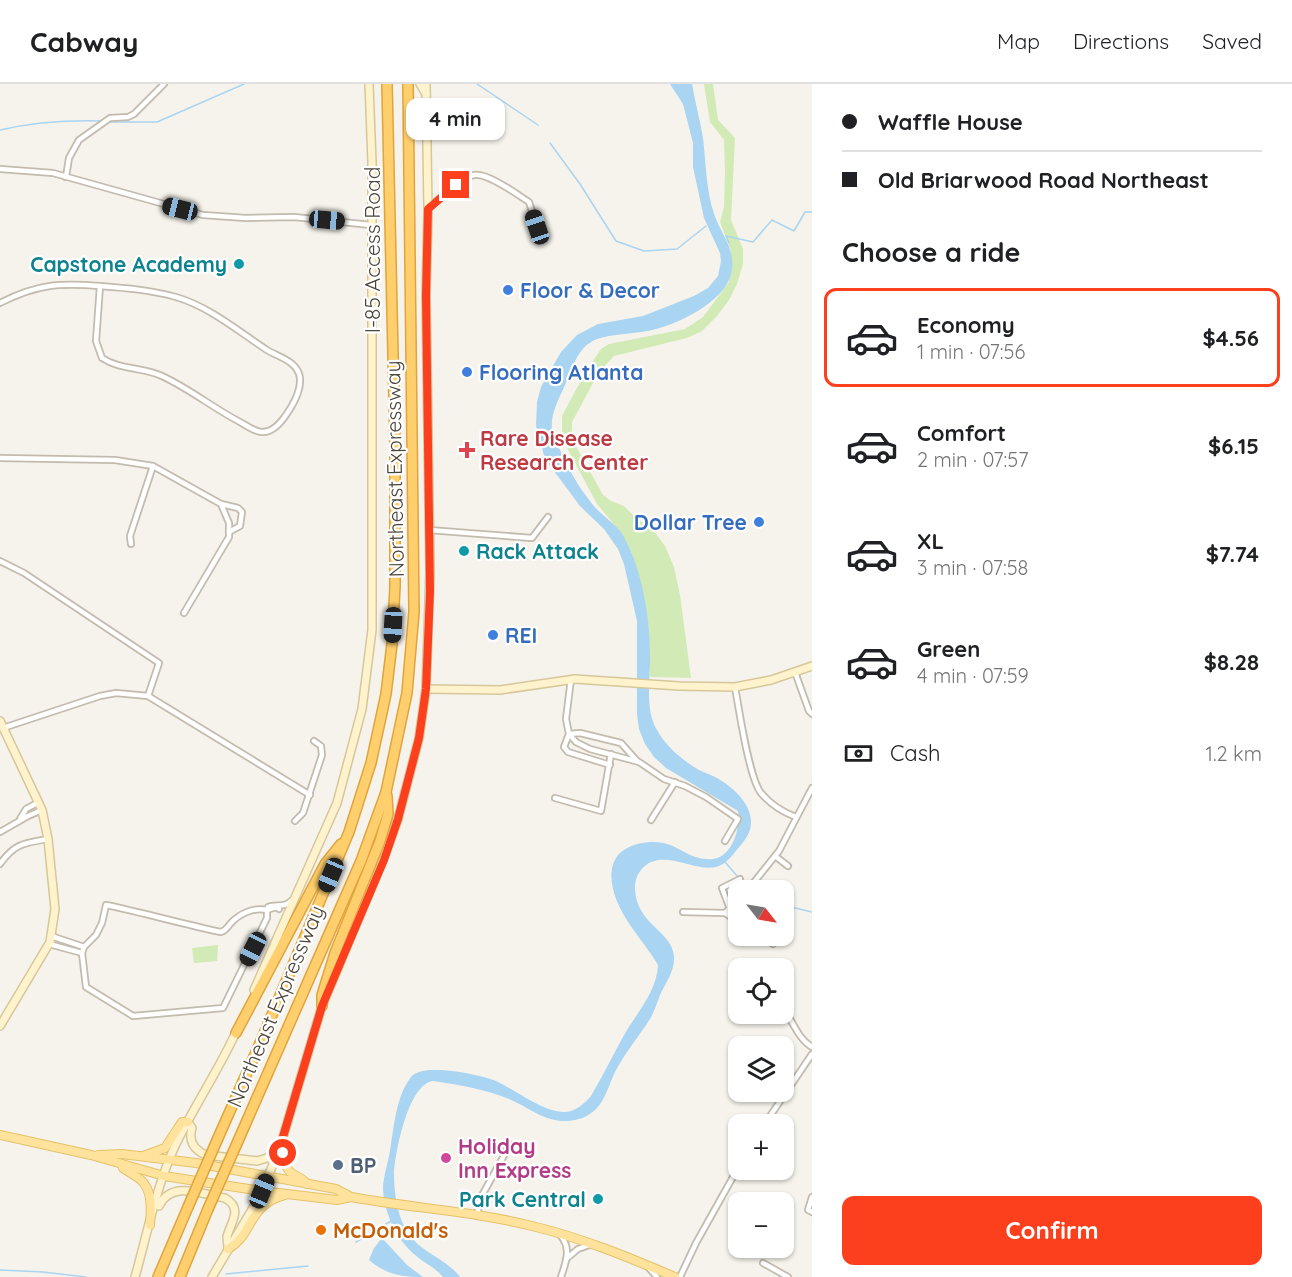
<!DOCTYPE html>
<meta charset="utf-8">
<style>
body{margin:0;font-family:Quicksand,sans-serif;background:#f2f2f2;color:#202124;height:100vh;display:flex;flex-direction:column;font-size:22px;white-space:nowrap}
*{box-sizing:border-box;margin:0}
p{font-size:20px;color:#757577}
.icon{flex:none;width:33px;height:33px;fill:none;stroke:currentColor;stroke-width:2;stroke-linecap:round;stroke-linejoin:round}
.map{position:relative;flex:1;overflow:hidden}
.details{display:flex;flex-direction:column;background:#fff;width:480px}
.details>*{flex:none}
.banner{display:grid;align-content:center;height:132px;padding:0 30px;background:#fff}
.needle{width:39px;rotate:121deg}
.fabs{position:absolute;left:728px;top:796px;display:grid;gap:12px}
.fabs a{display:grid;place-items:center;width:66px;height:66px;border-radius:12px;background:#fff;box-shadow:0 2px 4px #0004;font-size:30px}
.end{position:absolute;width:27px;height:27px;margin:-14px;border:8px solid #fc3f1d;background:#fff;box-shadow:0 0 0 3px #fff}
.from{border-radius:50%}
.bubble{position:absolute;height:42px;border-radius:12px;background:#fff;box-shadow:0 2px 4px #0004;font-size:20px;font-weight:700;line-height:42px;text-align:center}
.car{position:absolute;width:18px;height:36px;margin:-18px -9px;border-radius:8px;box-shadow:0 0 4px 2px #0007;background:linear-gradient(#222 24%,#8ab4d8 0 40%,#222 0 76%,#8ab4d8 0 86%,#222 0)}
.banner b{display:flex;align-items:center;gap:21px;height:57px;font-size:22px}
.banner b+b{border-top:2px solid #e0e0e0}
.banner i{width:15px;height:15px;background:#202124}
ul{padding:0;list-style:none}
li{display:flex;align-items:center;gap:18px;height:99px;margin:0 12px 9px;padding:0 18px;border:3px solid transparent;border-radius:12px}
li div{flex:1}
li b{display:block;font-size:22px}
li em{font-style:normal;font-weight:700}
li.on{border-color:#fc3f1d}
li>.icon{width:54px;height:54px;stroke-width:1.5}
h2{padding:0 30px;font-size:27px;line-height:72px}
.pay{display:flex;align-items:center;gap:15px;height:66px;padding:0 30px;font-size:22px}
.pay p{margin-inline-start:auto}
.button{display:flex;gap:12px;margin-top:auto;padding:12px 30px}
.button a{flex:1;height:69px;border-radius:12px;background:#fc3f1d;color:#fff;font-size:24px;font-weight:700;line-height:69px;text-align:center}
header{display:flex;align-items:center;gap:36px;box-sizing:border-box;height:84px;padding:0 30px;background:#fff;border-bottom:2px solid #e0e0e0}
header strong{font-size:28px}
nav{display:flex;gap:33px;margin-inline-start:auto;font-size:21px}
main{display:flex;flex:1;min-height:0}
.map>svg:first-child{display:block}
</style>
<header>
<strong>Cabway</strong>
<nav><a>Map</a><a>Directions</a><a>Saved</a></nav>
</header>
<main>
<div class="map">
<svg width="812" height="1193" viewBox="0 0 812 1193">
<rect width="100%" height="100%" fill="#f6f3ec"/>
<!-- green -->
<g fill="#d2eab5">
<polygon points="704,0 713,0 718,36 735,54 731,136 743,165 743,180 737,200 729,216 717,232 702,247 687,254 614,272 599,288 572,338 572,355 603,411 611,417 624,422 635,433 653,446 665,462 674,483 680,511 691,594 650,593 649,545 643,514 619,446 597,420 565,360 562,348 562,332 586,287 601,265 609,260 685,245 703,233 729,198 731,167 720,138 724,123 725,88 724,56 710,38"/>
<polygon points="218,861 217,877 194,879 192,864"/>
</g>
<!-- water -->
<g fill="#a9d4f2">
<path d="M670 0H692C695 18 700 36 703 54 706 79 706 106 714 130 721 151 737 165 731 190 725 218 675 242 648 247 632 250 604 250 591 258 577 266 571 287 565 301 558 317 550 330 552 348 563 373 573 396 590 417 598 429 611 436 620 447 626 455 630 466 634 475 644 503 650 538 650 568 651 593 644 624 657 646 665 661 680 674 694 683 700 687 707 689 713 692 730 700 752 719 751 739 751 748 745 756 740 762 734 769 729 777 721 781 699 793 662 760 641 786 636 792 635 798 635 805 636 840 672 847 674 872 675 887 666 898 660 911 657 919 654 928 650 935 639 952 625 969 615 988 609 1000 606 1015 596 1025 588 1033 579 1036 568 1037 544 1038 530 1024 509 1015 485 1005 459 1001 433 997 408 1000 395 1069 394 1090 394 1108 397 1129 405 1144 417 1168 445 1173 460 1193H443C435 1183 424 1179 415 1171 396 1155 383 1127 383 1102 384 1091 388 1078 390 1067 394 1043 396 1012 411 993 423 978 483 991 498 998 517 1007 543 1028 564 1028 575 1028 584 1020 591 1012 602 993 612 973 623 953 635 931 657 908 658 881 645 859 625 839 616 815 611 801 608 784 618 771 625 764 632 761 642 759 675 753 681 773 707 775 731 778 741 745 738 727L666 684 654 673 645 660 639 645 637 630V537L624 480 618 465 604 445 580 422 545 375 536 342 537 318 541 303 561 268 577 251 598 240 643 232 694 212 708 204 718 192 721 177 720 169 704 134 693 83V59L683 20Z"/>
<path d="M382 1154 407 1181 423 1193C401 1193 387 1191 369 1176L374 1164Z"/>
</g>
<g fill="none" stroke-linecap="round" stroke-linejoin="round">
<!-- stream -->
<g stroke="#a9d4f2" stroke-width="1.5">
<polyline points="477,0 538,41"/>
<polyline points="108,38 157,38 244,0"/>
<path d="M0 46C34 38 68 36 103 37"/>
<polyline points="550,59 580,100 616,157 644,167 677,165 706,142"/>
<polyline points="729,159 726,152 753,158 772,136 794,147 805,128 812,128"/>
<polyline points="725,778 738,793"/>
<polyline points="741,796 747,804 754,807"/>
<polyline points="783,821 812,828"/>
<polyline points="356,1158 391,1137"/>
<polyline points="0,1186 43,1188 86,1193"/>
<polyline points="226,1190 308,1182"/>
</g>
<defs>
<g id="street">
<polyline points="0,85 53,89 203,131 246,134 294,133 371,141"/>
<polyline points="66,93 69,74 79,56 110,34 128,33 134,30 164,0"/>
<path d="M428 125C436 117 463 93 474 91 487 88 518 111 529 118L537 143"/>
<path d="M100 202C126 204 151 206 176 213 210 223 238 247 267 266 278 273 298 277 300 294 301 307 293 321 286 331 280 340 272 349 261 348 254 347 247 342 240 338 213 324 190 305 162 292 143 283 120 286 102 274L96 257Z"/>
<path d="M0 219C37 200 59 199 100 202"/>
<polyline points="0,374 115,376 153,382 221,420 229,439 229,453 184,529"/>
<polyline points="221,420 238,424 242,428 240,442 229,448"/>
<polyline points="429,446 532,454 548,433"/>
<polyline points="131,460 130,452 153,382"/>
<polyline points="0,477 24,489 159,579 148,612"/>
<polyline points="795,588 809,627 812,630"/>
<polyline points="571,595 566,635 569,650 576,658 590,665 639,678 664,695 685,702 706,713 738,735 725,757"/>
<path d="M735 603C739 625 749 694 761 709 771 721 782 728 796 733"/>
<polyline points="3,644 100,612 116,609 148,612 310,711"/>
<polyline points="610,681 568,668 564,663 569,650 580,649 621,659 637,677"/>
<polyline points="555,714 601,727 611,670"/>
<polyline points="20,735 26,725 39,718"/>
<polyline points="651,736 675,698"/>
<polyline points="295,737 303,729 322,671 321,662 314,657"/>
<polyline points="0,748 28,732 42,726"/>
<polyline points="775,772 788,782"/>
<path d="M0 780C15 759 25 759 48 755"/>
<polyline points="747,807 779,767 812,704"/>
<path d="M106 821C145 829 182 840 221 848 227 846 227 843 231 839 240 829 255 823 267 826V834L223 924 133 932 86 903 82 869 84 863 96 851 102 839Z"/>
<path d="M279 825 276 823 267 826 268 823C276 820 285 824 291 817"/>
<polyline points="730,825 722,804 740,795"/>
<polyline points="683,828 725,829 738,816"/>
<polyline points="725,829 738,838"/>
<polyline points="51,852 84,863"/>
<polyline points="760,852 773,860"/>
<polyline points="49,860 82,869"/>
<path d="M783 923C792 936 798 955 812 963"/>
<polyline points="736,924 738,924"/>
<polyline points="764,1041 812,970"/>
<polyline points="812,1113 808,1126 812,1128"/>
<polyline points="477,1132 480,1115 506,1068 509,1060"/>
<path d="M560 1151C572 1164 566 1178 561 1193"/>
<polyline points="566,1175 578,1165 592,1160"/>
<polyline points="763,1179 788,1193"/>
<polyline points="648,1183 657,1193"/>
<polyline points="680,1193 696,1159 738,1084"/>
</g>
<g id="secondary">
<polyline points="420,0 426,10"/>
<polyline points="426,605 500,606 575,595 679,602 735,603 771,596 812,582"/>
<polyline points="0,637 42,726 48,755 55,825 50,858 0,942"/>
<polyline points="254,906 337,719 362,625 372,546 372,78 369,0"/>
<path d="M188 1038 192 1044C188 1057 194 1066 206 1071L257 1077 267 1074 280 1063"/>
<path d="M159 1122C171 1096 202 1110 225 1114 244 1125 230 1139 227 1153 227 1154 228 1162 228 1163"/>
<path d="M135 1193C147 1151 157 1099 176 1060 194 1022 219 986 237 946"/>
<polyline points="212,1193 260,1112 280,1063 322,922 383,776 398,735 419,654 426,605 430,488 426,212 428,125 426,0"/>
</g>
<g id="primary">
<path d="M0 1051 91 1071 164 1092 262 1107 337 1116 351 1113C411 1124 473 1127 532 1142 582 1154 628 1173 675 1193"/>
<path d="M280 1063C284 1071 283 1081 290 1088 296 1093 302 1093 307 1100"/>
<polyline points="98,1071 122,1070 196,1079 336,1105 351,1113"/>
<polyline points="143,1072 165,1064 182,1038 188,1038"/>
<path d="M123 1084C129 1088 134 1091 140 1095 153 1106 151 1126 150 1141"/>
<path d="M228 1165C255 1149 246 1122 285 1111"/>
</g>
<g id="highway">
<polyline points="322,922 322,911 335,869 380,757 388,730 387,712"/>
<polyline points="236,949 325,780 341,760"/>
<polyline points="218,1054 261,957 349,748 371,679 386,610 392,560 395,502 395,361 387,0"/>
<polyline points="238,1057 361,777 386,708 407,609 414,528 408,0"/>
<polyline points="158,1193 188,1123"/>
<polyline points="180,1193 208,1125"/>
</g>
</defs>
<!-- street casing -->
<use href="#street" stroke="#c2bbae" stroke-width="8"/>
<!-- secondary casing -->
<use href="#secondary" stroke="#d6c79b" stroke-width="10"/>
<!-- primary casing -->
<use href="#primary" stroke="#e6c16a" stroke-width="10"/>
<!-- highway casing -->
<use href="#highway" stroke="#e0a43c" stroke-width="12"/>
<!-- street -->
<use href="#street" stroke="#fff" stroke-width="4.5"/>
<!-- secondary -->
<use href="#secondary" stroke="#fff3cd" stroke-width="7"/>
<!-- primary -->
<use href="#primary" stroke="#ffe39c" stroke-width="8"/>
<!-- highway -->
<use href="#highway" stroke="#ffcf6e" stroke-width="9"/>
<defs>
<g id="highway-bridge">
<polyline points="188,1123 218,1054"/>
<polyline points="208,1125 238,1057"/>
</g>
</defs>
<!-- highway-bridge casing -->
<use href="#highway-bridge" stroke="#e0a43c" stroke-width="12" stroke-linecap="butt"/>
<!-- highway-bridge -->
<use href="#highway-bridge" stroke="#ffcf6e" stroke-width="9"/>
</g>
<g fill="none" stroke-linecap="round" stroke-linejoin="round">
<!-- route -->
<polyline stroke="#fc3f1d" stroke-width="8" points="283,1069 280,1063 322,922 384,776 398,735 419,654 426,605 430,507 426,212 428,125 456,101"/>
</g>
<!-- markers -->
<g fill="#0f9aa8" stroke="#fff" stroke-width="2">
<circle cx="239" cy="180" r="6"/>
<circle cx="464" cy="467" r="6"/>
<circle cx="598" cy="1115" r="6"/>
</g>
<g fill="#3f7fe0" stroke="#fff" stroke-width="2">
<circle cx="508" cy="206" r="6"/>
<circle cx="467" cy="288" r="6"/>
<circle cx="759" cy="438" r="6"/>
<circle cx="493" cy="551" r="6"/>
</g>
<path fill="#e0444e" stroke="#fff" stroke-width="2" d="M464 357h6v6h6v6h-6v6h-6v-6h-6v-6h6z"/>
<circle fill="#d1479c" stroke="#fff" stroke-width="2" cx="446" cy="1074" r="6"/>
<circle fill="#5c6f8a" stroke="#fff" stroke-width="2" cx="338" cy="1081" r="6"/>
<circle fill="#e8710a" stroke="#fff" stroke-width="2" cx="321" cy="1146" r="6"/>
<g text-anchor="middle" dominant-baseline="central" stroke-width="4.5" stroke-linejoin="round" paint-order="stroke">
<!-- street labels -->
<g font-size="21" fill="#4b4439" stroke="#fff">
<text transform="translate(372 166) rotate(-90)">I-85 Access Road</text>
<text transform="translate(394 385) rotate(-91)">Northeast Expressway</text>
<text transform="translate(275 922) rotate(-67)">Northeast Expressway</text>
</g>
<!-- culture labels -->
<g font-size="21" font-weight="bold" fill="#0d838f" stroke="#fff" text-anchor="end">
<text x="227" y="180">Capstone Academy</text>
<text x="476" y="467" text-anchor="start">Rack Attack</text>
<text x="586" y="1115">Park Central</text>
</g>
<!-- shop labels -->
<g font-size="21" font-weight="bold" fill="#366cbe" stroke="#fff" text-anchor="start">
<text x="520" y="206">Floor &amp; Decor</text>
<text x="479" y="288">Flooring Atlanta</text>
<text x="747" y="438" text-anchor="end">Dollar Tree</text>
<text x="505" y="551">REI</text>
</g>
<!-- health labels -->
<g font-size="21" font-weight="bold" fill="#be3a42" stroke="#fff" text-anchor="start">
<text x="480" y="354">Rare Disease<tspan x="480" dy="24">Research Center</tspan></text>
</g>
<!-- hotel labels -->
<g font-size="21" font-weight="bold" fill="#b23c85" stroke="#fff" text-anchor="start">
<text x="458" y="1062">Holiday<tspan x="458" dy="24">Inn Express</tspan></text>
</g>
<!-- service labels -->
<g font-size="21" font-weight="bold" fill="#4e5e75" stroke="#fff" text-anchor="start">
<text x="350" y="1081">BP</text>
</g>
<!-- food labels -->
<g font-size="21" font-weight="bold" fill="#c56008" stroke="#fff" text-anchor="start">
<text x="333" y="1146">McDonald's</text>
</g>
</g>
</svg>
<div class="fabs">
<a><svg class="needle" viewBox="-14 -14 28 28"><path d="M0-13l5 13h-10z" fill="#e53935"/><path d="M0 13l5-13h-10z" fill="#757577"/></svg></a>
<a><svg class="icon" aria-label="locate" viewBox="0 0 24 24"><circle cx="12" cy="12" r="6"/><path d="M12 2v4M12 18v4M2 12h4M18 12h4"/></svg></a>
<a><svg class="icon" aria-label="layers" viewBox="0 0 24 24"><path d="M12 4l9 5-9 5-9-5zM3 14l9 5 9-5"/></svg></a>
<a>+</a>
<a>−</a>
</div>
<i class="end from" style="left:283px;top:1069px"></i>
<i class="end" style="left:456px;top:101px"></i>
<div class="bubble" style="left:406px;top:14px;width:99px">4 min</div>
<i class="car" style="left:180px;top:125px;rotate:284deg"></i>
<i class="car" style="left:327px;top:136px;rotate:95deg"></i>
<i class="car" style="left:537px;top:143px;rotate:341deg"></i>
<i class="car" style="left:393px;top:541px;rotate:183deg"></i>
<i class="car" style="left:331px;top:791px;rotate:203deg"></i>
<i class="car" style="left:253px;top:865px;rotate:207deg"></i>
<i class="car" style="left:262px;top:1107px;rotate:22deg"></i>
</div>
<section class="details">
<div class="banner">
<b><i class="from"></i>Waffle House</b>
<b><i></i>Old Briarwood Road Northeast</b>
</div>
<h2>Choose a ride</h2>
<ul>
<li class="on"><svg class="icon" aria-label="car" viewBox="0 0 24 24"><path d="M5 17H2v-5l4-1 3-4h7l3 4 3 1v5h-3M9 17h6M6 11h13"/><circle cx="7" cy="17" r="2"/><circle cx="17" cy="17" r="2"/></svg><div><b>Economy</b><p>1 min · 07:56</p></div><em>$4.56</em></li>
<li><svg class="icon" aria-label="car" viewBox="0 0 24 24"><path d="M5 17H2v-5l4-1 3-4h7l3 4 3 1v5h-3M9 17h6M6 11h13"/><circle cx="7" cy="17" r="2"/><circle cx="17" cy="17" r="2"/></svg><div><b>Comfort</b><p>2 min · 07:57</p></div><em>$6.15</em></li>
<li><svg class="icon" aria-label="car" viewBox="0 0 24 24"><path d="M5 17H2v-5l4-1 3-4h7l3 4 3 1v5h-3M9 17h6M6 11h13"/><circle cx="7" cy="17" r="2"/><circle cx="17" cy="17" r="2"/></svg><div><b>XL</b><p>3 min · 07:58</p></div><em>$7.74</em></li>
<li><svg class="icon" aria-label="car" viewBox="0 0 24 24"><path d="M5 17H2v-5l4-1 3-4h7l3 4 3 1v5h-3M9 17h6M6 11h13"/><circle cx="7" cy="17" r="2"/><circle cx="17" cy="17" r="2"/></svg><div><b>Green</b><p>4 min · 07:59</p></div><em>$8.28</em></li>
</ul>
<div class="pay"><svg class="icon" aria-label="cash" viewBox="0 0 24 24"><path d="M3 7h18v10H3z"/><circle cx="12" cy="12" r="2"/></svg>Cash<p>1.2 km</p></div>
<div class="button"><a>Confirm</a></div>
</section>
</main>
